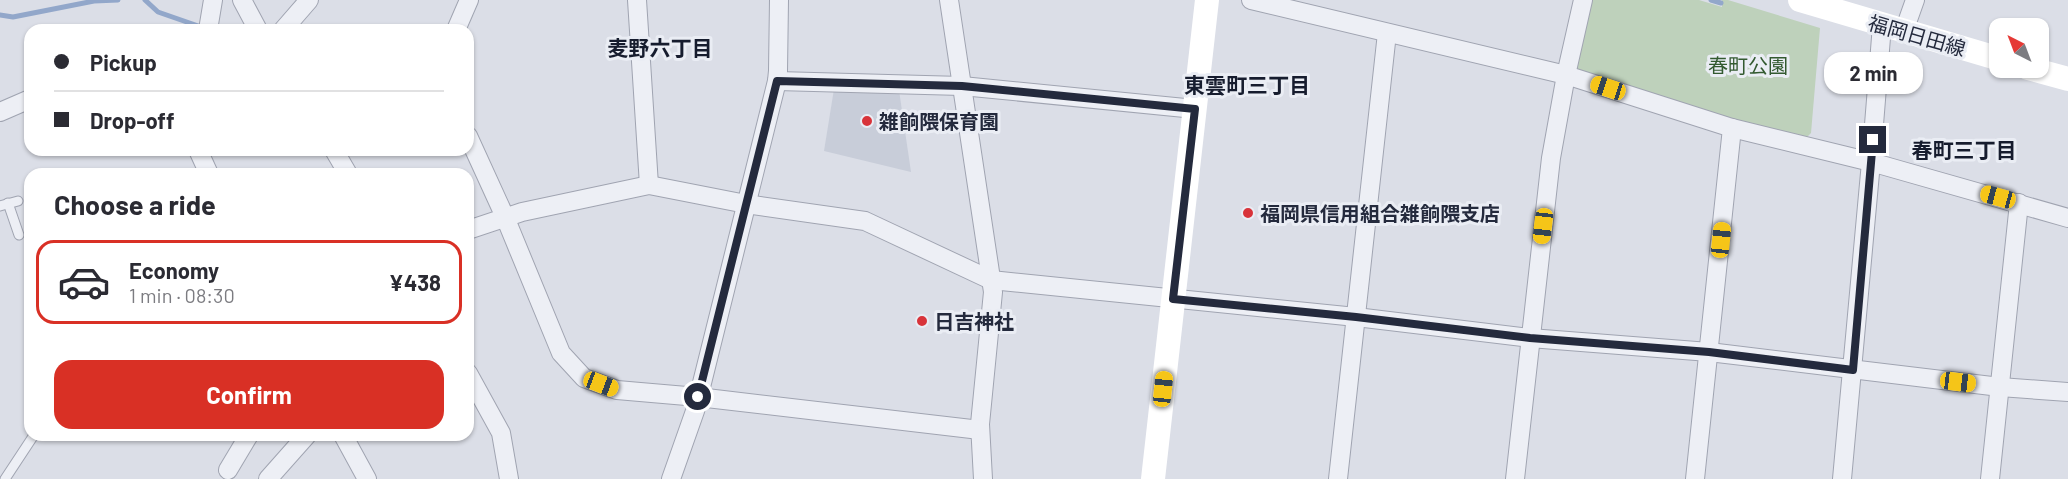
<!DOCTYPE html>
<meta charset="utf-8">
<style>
body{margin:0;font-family:Barlow,"Noto Sans JP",sans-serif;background:#f2f2f3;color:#2b2b33;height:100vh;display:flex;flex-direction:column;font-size:22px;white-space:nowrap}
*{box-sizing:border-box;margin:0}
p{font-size:20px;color:#7c7c81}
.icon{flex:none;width:33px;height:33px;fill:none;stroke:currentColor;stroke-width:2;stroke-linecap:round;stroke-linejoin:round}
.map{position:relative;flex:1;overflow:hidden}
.details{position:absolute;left:24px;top:168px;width:450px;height:273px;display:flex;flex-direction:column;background:#fff;border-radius:18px;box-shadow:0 2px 4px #0004}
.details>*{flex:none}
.hud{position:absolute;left:24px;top:24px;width:450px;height:132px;border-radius:18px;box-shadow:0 2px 4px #0004;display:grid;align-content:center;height:132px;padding:0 30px;background:#fff}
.needle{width:39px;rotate:318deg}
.buttons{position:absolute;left:1989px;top:18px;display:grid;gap:12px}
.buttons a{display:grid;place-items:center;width:60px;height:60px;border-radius:12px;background:#fff;box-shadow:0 2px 4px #0004;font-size:30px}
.end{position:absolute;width:27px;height:27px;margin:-14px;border:8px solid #242a3d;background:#fff;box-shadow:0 0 0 3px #fff}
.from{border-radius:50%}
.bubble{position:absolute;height:42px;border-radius:18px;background:#fff;box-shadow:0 2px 4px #0004;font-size:20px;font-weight:700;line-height:42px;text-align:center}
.car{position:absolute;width:18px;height:36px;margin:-18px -9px;border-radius:8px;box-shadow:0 0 4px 2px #0007;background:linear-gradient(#f5c518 24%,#345 0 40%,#f5c518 0 76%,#345 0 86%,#f5c518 0)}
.hud b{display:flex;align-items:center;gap:21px;height:57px;font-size:22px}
.hud b+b{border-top:2px solid #e1e1e2}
.hud i{width:15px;height:15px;background:#2b2b33}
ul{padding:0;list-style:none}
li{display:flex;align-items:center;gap:18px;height:84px;margin:0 12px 9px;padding:0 18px;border:3px solid transparent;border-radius:18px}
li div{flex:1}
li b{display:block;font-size:22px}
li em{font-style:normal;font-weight:700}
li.active{border-color:#d93025}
li>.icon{width:54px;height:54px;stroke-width:1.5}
h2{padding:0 30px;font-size:27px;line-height:72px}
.button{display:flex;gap:12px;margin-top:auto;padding:12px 30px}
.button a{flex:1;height:69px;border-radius:18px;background:#d93025;color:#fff;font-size:24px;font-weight:700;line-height:69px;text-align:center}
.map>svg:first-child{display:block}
</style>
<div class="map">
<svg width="2068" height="479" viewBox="0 0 2068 479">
<rect width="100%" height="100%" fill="#dbdee7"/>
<!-- built -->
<polygon fill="#c8cdd9" points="834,89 899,90 911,172 824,151"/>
<!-- green -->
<polygon fill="#bed1bb" points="1592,0 1699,0 1722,7 1722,0 1728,0 1820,28 1811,133 1804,140 1579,76 1575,67"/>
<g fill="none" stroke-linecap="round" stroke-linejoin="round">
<!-- stream -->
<g stroke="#92a7ca" stroke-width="5">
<polyline points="145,0 158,12 204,28"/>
<polyline points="1711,0 1721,3"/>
<polyline points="0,15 13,17 94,1 118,0"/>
</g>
<defs>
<g id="service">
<polyline points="8,203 19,235"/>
<polyline points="0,206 18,201"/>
<polyline points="5,479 34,435"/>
</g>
<g id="minor">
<polyline points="242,0 258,30"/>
<polyline points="637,0 649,185"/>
<polyline points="949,0 993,292 980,424 983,479"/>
<polyline points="1251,0 1566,75 1732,128 1871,162 2068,218"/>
<polyline points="208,30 213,0"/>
<polyline points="283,30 309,0"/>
<polyline points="456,30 469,0"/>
<polyline points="1904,31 1915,0"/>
<polyline points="777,81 962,86 1195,109"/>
<polyline points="0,112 30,99"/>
<polyline points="468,136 505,217 561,353 584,378 617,390 698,397 980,430"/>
<polyline points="198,150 209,174"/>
<polyline points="334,150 348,174"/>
<polyline points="468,230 522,212 649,185 746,204 865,221 991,280 1356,317 1530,338 1709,352 2000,387 2068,392"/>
<polyline points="468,373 501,433 509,479"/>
<polyline points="343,435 367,479"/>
<polyline points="228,470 249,435"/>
<polyline points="268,479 307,435"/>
<polyline points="671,479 695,411 777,81 778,71 779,0"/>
<polyline points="1338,479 1387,33"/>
<polyline points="1515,479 1551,158 1566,75 1583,0"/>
<polyline points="1695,479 1732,128"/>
<polyline points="1842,479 1871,162 1882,25"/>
<polyline points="1990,479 2019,203"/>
</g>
</defs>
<!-- service casing -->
<use href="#service" stroke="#a0a4b1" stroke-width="11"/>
<!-- minor casing -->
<use href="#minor" stroke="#a0a4b1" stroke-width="20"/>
<!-- service -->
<use href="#service" stroke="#edeff5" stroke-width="9"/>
<!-- minor -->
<use href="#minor" stroke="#edeff5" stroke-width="18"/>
<!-- secondary -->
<g stroke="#fff" stroke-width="24">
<polyline points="1800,0 2000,59"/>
<polyline points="2028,68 2068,79"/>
<polyline points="1153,479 1207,0"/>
</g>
</g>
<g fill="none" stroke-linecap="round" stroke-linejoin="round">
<!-- route -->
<polyline stroke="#242a3d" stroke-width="8" points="698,397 777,81 962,86 1195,109 1173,299 1356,317 1530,338 1709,352 1853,370 1873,140"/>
</g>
<!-- markers -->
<g fill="#d8333a" stroke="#eaedf4" stroke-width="2">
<circle cx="867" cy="121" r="6"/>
<circle cx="1248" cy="213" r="6"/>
<circle cx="922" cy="321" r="6"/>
</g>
<g text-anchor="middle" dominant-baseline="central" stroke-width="6" stroke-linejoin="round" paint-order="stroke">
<!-- street labels -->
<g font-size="20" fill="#242a3d" stroke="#eaedf4">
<text transform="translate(1917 35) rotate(16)">福岡日田線</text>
</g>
<!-- park labels -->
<g font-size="20" fill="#335a30" stroke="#eaedf4">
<text x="1748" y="65">春町公園</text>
</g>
<!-- poi labels -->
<g font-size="20" font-weight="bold" fill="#242a3d" stroke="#eaedf4" text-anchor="start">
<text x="879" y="121">雑餉隈保育園</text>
<text x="1260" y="213">福岡県信用組合雑餉隈支店</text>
<text x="934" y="321">日吉神社</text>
</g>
<!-- neighbourhood labels -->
<g font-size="21" font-weight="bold" fill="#161c2e" stroke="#eaedf4">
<text x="660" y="47">麦野六丁目</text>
<text x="1247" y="84">東雲町三丁目</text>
<text x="1964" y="149">春町三丁目</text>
</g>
</g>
</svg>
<div class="buttons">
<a><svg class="needle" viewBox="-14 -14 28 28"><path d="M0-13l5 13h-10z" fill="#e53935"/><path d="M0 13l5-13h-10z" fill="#7c7c81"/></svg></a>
</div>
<i class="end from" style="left:698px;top:397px"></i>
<i class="end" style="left:1873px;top:140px"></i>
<div class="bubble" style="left:1824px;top:52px;width:99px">2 min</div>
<i class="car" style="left:1608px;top:88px;rotate:288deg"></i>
<i class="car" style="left:1998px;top:197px;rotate:285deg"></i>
<i class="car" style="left:1543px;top:226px;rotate:187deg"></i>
<i class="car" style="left:1721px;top:240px;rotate:6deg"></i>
<i class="car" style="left:1958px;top:382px;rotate:97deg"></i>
<i class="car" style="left:601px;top:384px;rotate:111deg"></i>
<i class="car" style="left:1163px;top:389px;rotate:6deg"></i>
<div class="hud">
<b><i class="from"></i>Pickup</b>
<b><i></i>Drop-off</b>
</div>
<section class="details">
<h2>Choose a ride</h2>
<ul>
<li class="active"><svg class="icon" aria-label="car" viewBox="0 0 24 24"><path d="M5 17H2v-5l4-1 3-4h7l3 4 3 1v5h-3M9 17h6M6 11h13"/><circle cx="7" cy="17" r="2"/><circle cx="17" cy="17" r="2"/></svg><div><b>Economy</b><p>1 min · 08:30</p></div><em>¥438</em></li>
</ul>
<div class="button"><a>Confirm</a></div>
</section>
</div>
